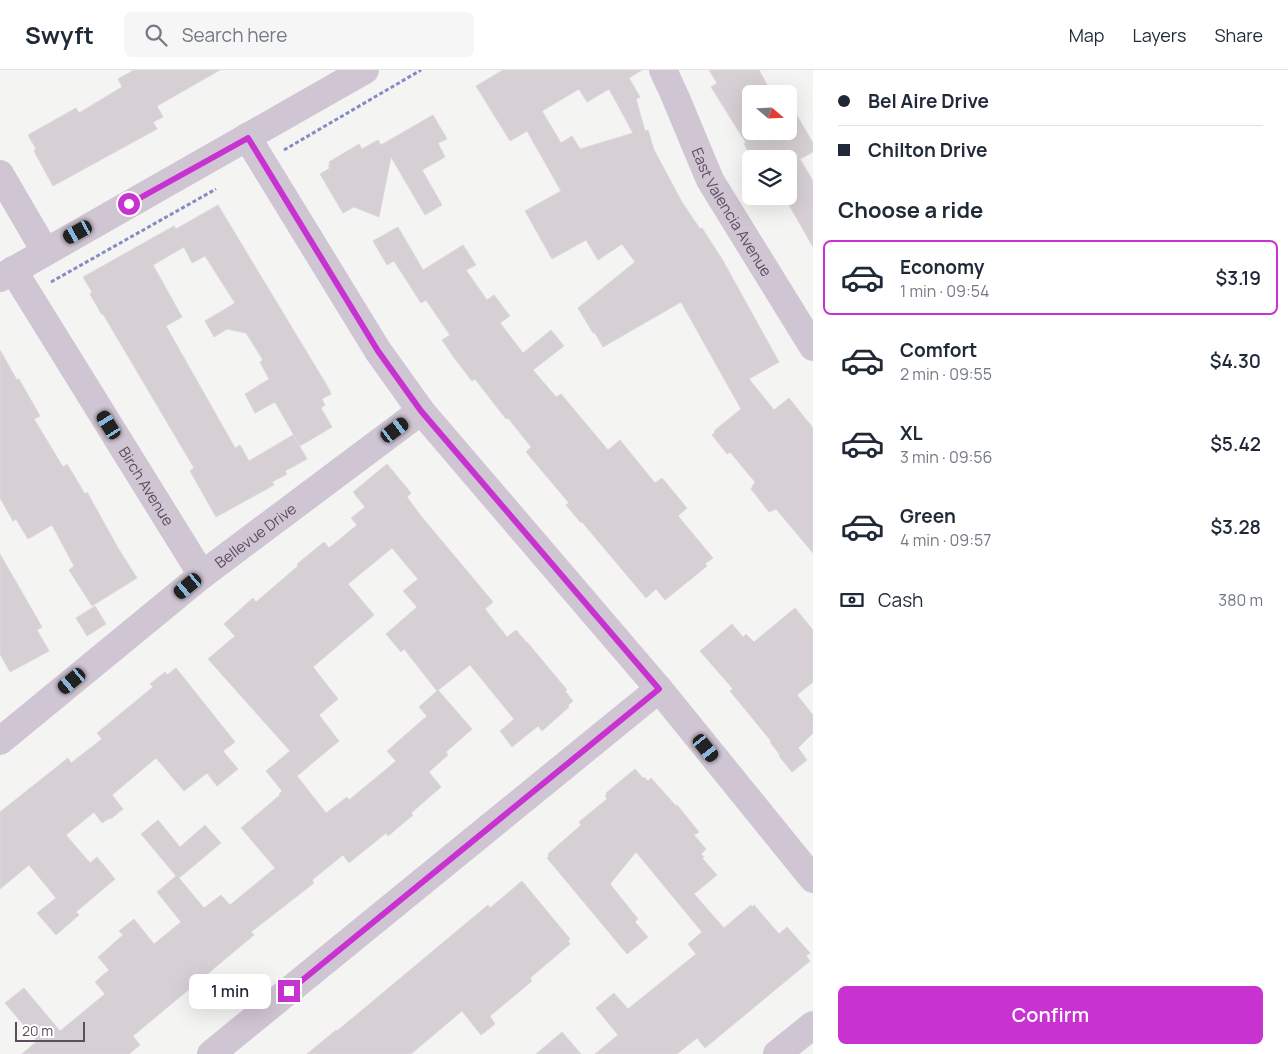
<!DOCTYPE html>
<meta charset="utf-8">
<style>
body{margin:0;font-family:Manrope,sans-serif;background:#f6f6f7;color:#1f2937;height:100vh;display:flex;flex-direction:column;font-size:19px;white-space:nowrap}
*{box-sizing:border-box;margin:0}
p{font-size:16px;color:#747a83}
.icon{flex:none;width:28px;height:28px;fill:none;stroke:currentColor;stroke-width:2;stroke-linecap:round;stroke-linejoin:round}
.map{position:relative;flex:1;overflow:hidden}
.panel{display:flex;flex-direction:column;background:#fff;width:475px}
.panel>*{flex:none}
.hud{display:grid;align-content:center;height:110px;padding:0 25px;background:#fff}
.needle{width:32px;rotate:109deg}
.controls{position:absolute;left:742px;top:15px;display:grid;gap:10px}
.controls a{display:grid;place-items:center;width:55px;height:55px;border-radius:8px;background:#fff;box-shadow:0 5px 20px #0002;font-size:25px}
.scale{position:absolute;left:15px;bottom:12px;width:70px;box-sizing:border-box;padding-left:5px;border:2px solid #5b4c5e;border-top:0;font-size:14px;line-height:18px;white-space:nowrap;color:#5b4c5e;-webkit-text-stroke:4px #fff;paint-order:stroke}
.end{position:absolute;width:22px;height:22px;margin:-11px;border:6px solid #c732d0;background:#fff;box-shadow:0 0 0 2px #fff}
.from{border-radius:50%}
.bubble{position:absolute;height:35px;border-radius:8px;background:#fff;box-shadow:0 5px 20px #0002;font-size:16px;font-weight:600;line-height:35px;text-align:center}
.car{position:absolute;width:15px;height:30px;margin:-15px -8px;border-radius:6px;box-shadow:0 0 4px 1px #0007;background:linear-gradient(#222 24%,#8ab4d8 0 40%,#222 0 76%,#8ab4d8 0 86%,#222 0)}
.hud b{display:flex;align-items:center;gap:18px;height:48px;font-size:19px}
.hud b+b{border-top:1px solid #e0e1e3}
.hud i{width:12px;height:12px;background:#1f2937}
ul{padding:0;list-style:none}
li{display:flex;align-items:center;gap:15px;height:75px;margin:0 10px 8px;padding:0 15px;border:2px solid transparent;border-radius:8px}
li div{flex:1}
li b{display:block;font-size:19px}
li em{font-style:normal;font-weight:600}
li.active{border-color:#c732d0}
li>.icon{width:45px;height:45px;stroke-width:1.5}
h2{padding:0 25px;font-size:22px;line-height:60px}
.pay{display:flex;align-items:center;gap:12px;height:55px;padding:0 25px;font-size:19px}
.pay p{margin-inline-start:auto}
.button{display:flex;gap:10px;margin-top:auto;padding:10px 25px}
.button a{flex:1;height:58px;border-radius:8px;background:#c732d0;color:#fff;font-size:20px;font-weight:600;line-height:58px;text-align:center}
header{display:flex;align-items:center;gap:30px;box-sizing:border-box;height:70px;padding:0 25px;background:#fff;border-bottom:1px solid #e0e1e3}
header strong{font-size:24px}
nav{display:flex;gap:28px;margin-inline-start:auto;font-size:18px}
.search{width:350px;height:45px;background:#f6f6f7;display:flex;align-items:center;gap:12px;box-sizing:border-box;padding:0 18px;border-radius:8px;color:#747a83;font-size:19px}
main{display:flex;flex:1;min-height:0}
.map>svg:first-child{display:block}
</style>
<header>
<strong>Swyft</strong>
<div class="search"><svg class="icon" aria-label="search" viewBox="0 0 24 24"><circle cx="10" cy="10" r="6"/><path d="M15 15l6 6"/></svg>Search here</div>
<nav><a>Map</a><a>Layers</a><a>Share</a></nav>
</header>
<main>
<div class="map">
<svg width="813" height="984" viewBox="0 0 813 984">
<rect width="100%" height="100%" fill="#f4f4f3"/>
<!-- building -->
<g fill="#d6d0d5" stroke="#ddd7dc" fill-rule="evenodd">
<polygon points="134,0 220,0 157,36 163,47 153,52 157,59 53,116 34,81 36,79 28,65 76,38 79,43 117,20 122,17 118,9"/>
<path d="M503 0H642L629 8 640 27 636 29 645 61 648 60 654 80 682 132 700 159 702 158 722 189 779 292 749 309 774 340 789 328 813 358V483L776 439 769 442 751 419 755 412 730 382 727 384 712 365 715 362 714 361 741 339 681 232 603 277 595 263H593L578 238 635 192 622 174 598 190 586 170 552 189 525 141 561 121 527 61 510 71 476 16ZM579 19 587 32 609 19 633 63 580 79 572 66 561 73 542 41Z"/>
<polygon points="709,0 759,0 772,24 751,24 751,61 789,61 789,32 813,73 813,82 800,89 813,111 813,177 789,135 789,89 753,89 744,74 746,73 711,17 717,13"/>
<polygon points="433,45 447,69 438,73 445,87 422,100 442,135 425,145 391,87 379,147 354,137 343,143 320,104 330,98 328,96 330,95 329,92 359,74 362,79 378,70 381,75"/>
<polygon points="218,135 329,319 331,324 322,329 325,335 321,338 332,357 300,376 275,332 255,343 245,324 269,309 260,292 263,290 246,263 227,259 214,267 205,251 235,233 205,186 192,193 184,177 153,195 182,247 166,256 235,378 240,375 249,391 293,365 307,389 285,401 287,404 272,412 274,415 216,447 190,401 194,398 103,244 102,245 90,224 92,222 83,207 174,156 176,159"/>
<polygon points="398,157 423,200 463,175 476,195 466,200 487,230 494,225 510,246 500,253 523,283 551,260 564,276 533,300 556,327 561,324 608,380 620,370 655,413 662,408 687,438 678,446 713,488 705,494 707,496 665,530 656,519 646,528 582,452 581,453 566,435 569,433 526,382 531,377 508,348 506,349 475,309 472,311 455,289 442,270 450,265 426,230 421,233 394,191 387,195 373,171"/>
<polygon points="0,280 17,310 19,309 40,346 34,349 63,397 67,394 85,424 87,422 118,478 137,508 92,536 69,500 74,496 52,455 28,469 16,449 13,451 0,428"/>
<polygon points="387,394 411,423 407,427 421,446 493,532 485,539 507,567 516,560 527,573 527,572 567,620 565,621 573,631 568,635 569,637 542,661 538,656 512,677 500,661 514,649 470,595 437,621 404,579 401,582 386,564 417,537 403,521 418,509 392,478 348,514 374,545 313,597 338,629 319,645 339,671 297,706 326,743 347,727 349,730 396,691 387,681 427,646 419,637 438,620 472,659 446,682 448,685 429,702 441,717 411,743 413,745 388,766 386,763 349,793 343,785 312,810 314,813 251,862 254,865 133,966 140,975 129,984 22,984 37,971 5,933 24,918 60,961 105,924 95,912 109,900 98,887 123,865 119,861 134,849 154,874 181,852 157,822 176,806 141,764 158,750 180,777 205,755 221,773 179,808 204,838 221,825 230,835 275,798 241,758 280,725 279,724 282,721 266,701 290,681 208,589 235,566 224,554 253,528 256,532 298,496 297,494 324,472 329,478 357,455 351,448 365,437 353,422"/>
<polygon points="0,484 42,557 37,560 49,581 10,602 0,584"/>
<polygon points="95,536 106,554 87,566 76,548"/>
<polygon points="795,538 813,560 813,612 797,625 813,645 813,663 798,678 807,690 792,702 779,686 780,685 770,672 771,671 730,621 733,619 700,581 732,554 743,567 746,564 754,572"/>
<polygon points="176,598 235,672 223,681 238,699 217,716 207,703 184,721 156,688 112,725 123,739 112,748 108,749 102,753 94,742 66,765 90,793 97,787 115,809 76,842 79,845 56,865 37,843 56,828 29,795 0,819 0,742 68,688 71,693 102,669 97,663 153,617 150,614 165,602 167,605"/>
<polygon points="635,699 643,708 644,707 648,711 651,708 676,736 677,735 699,762 694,765 706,779 701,784 704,787 702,788 717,805 694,824 724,858 751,835 752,837 754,835 779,864 787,857 810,883 806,886 810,891 705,978 697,968 677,984 595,984 618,965 596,938 614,923 628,939 696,884 688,874 702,862 636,782 610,814 638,849 635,852 648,867 627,884 547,788 549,786 548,784 581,755 579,752 607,729 605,726 607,724 606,723"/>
<polygon points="522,811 570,869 568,871 570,874 530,908 532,911 490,946 495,954 481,965 462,941 411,984 307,984 336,960 337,961 488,835 490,838"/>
<polygon points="562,962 581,984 536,984"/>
</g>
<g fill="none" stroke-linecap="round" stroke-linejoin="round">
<!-- path -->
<g stroke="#848bc6" stroke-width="3" stroke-dasharray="4 2.5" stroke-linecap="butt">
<polyline points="284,80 421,0"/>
<polyline points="51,212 216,119"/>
</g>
<!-- minor -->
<g stroke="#d0c5d2" stroke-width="28">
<path id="s1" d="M663 0 675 26 710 110 813 277"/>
<polyline points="247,67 378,281 421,341 659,619 813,809"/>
<polyline points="0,104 45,181"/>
<path id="s2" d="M13 200 202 505"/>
<polyline points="0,208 365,0"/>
<path id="s3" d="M0 671 202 505 421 341"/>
<polyline points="211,984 659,619"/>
<polyline points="777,984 813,955"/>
</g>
</g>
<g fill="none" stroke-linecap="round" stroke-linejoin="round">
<!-- route -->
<polyline stroke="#c732d0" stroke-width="6" points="129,134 248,68 378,281 421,341 659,619 289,921"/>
</g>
<g text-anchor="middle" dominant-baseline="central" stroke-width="5" stroke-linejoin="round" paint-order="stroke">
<!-- street labels -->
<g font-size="15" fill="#5b4c5e" stroke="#fff">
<text stroke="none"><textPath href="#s1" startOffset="158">East Valencia Avenue</textPath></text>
<text stroke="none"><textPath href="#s2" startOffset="254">Birch Avenue</textPath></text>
<text stroke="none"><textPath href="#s3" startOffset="328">Bellevue Drive</textPath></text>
</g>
</g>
</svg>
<div class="controls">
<a><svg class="needle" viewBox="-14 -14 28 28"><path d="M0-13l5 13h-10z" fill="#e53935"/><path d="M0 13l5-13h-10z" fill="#747a83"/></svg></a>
<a><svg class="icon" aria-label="layers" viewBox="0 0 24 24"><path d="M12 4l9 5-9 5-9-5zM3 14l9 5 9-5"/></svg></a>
</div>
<div class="scale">20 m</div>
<i class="end from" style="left:129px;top:134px"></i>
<i class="end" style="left:289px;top:921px"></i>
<div class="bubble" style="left:189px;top:904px;width:82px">1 min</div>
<i class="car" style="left:78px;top:162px;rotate:241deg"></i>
<i class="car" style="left:109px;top:355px;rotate:328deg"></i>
<i class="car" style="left:395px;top:360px;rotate:53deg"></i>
<i class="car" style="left:188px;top:516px;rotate:230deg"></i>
<i class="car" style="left:72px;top:611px;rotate:230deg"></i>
<i class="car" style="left:706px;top:678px;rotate:141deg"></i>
</div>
<section class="panel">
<div class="hud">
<b><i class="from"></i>Bel Aire Drive</b>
<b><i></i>Chilton Drive</b>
</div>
<h2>Choose a ride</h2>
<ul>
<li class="active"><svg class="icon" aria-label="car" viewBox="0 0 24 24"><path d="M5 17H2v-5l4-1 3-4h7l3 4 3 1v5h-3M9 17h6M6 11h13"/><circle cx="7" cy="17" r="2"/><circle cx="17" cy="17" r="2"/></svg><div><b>Economy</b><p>1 min · 09:54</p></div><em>$3.19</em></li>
<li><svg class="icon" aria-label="car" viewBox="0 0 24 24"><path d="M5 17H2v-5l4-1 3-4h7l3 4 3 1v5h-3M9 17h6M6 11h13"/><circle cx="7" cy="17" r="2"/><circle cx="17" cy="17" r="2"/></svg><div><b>Comfort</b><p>2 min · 09:55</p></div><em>$4.30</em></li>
<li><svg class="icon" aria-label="car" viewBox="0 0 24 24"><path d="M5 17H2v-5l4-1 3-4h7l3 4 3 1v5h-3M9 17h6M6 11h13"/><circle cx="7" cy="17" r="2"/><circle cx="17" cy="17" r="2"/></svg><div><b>XL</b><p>3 min · 09:56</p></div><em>$5.42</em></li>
<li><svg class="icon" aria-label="car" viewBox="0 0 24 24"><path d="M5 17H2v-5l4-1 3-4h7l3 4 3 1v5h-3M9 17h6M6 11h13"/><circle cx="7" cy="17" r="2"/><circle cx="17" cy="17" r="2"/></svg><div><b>Green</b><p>4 min · 09:57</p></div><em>$3.28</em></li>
</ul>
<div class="pay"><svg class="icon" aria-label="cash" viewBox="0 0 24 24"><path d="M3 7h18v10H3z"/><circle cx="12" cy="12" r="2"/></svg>Cash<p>380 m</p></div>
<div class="button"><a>Confirm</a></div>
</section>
</main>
